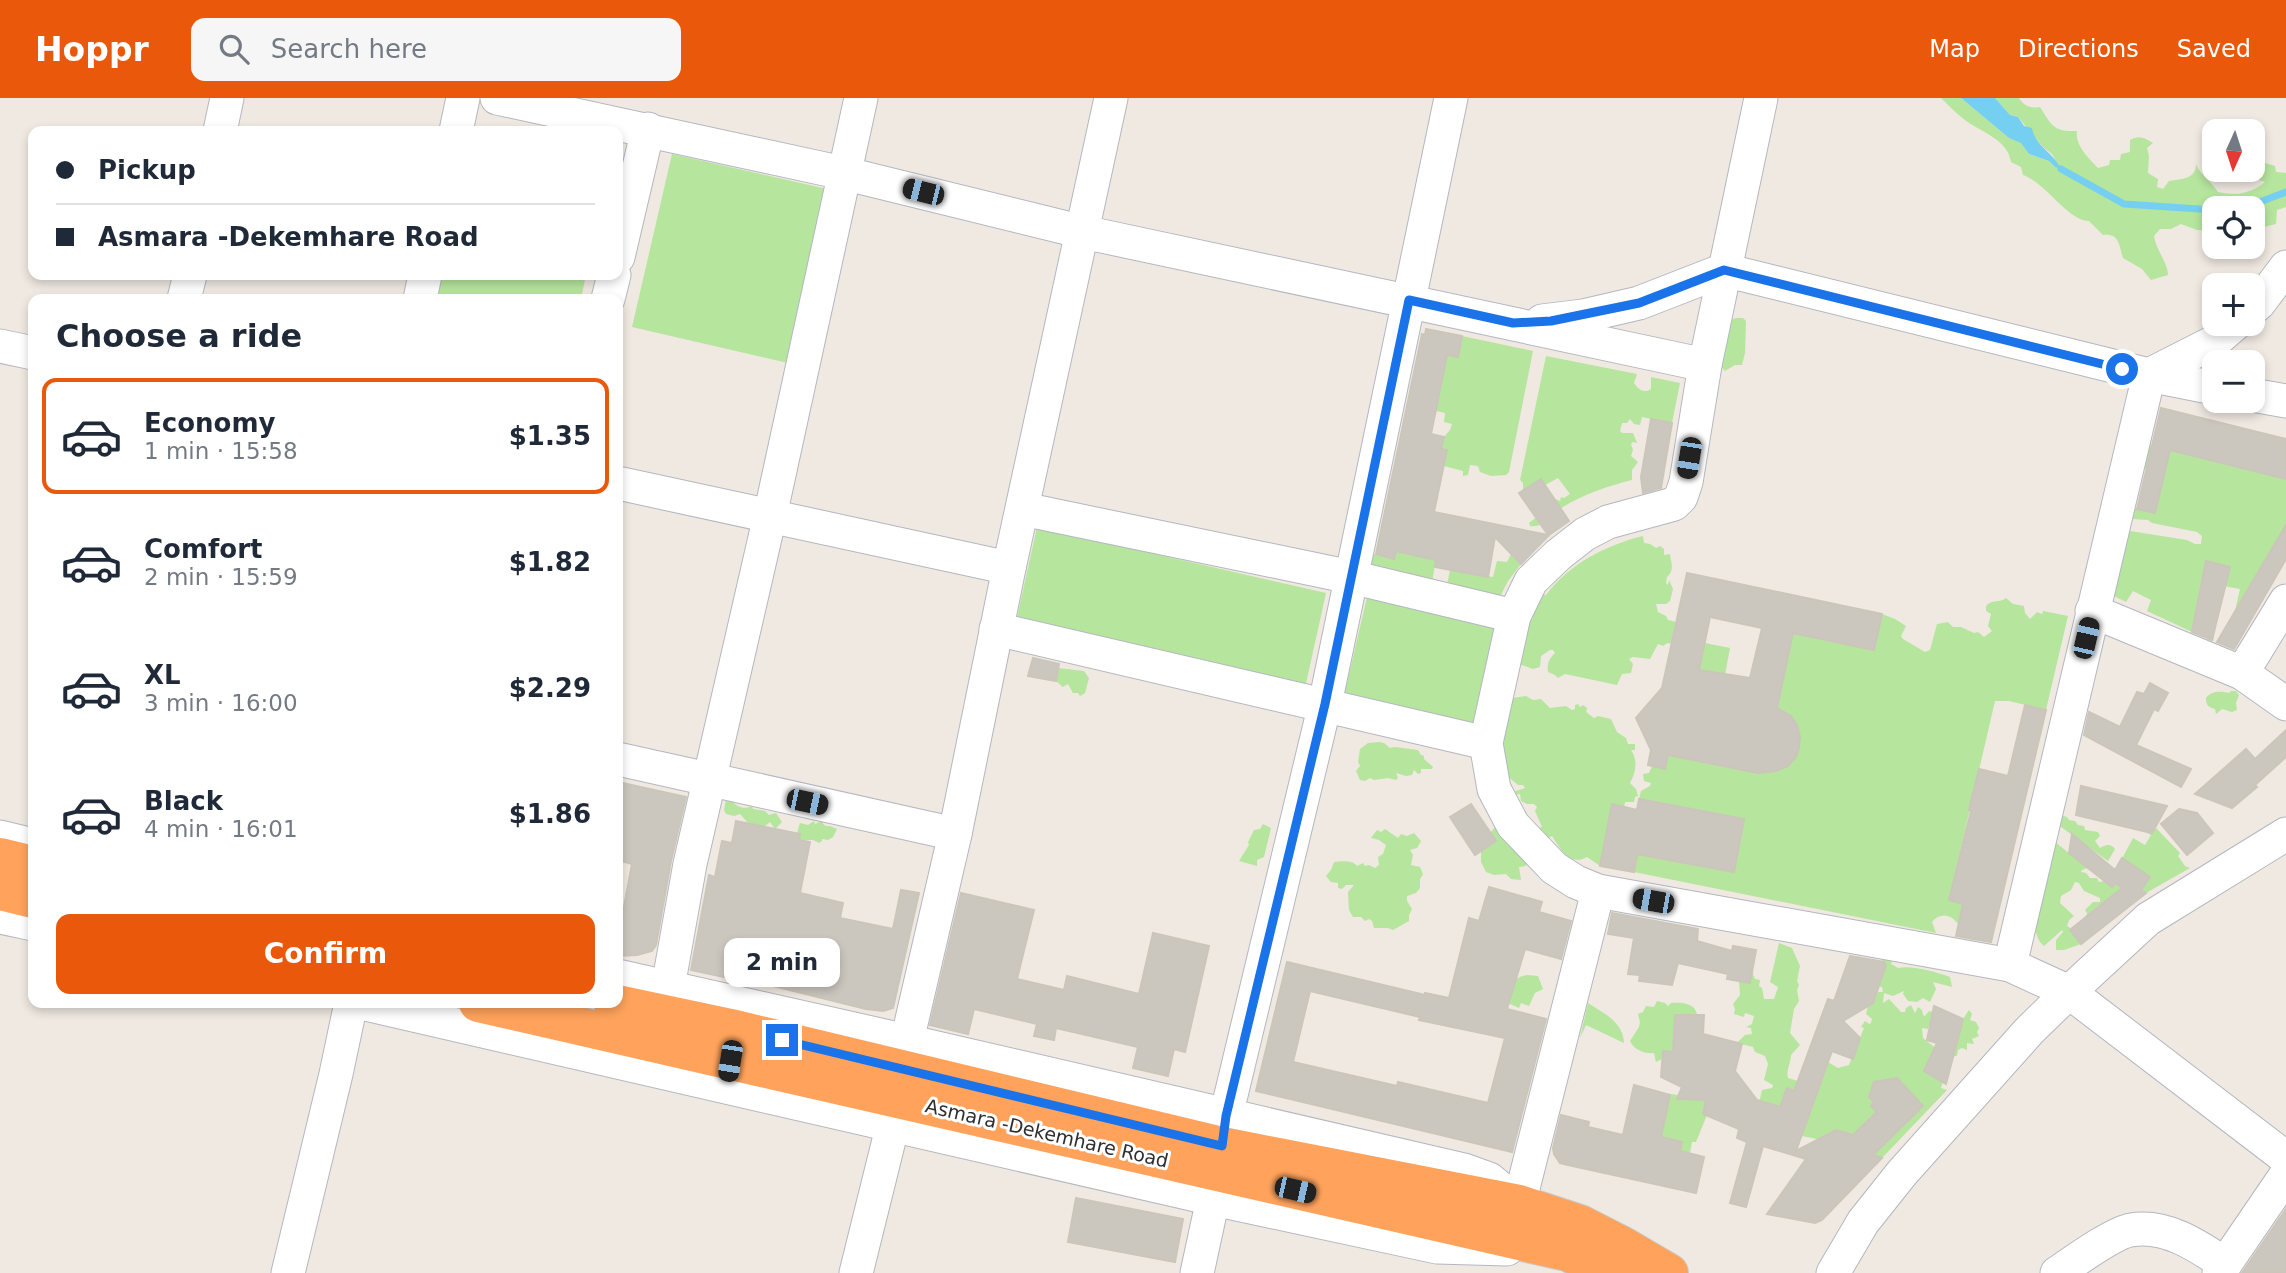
<!DOCTYPE html>
<meta charset="utf-8">
<style>
body{margin:0;font-family:"DejaVu Sans",sans-serif;background:#f6f6f7;color:#1f2937;height:100vh;display:flex;flex-direction:column;font-size:26px;white-space:nowrap}
*{box-sizing:border-box;margin:0}
p{font-size:23px;color:#747a83}
.icon{flex:none;width:38px;height:38px;fill:none;stroke:currentColor;stroke-width:2;stroke-linecap:round;stroke-linejoin:round}
.map{position:relative;flex:1;overflow:hidden}
.details{position:absolute;left:28px;top:196px;width:595px;height:714px;display:flex;flex-direction:column;background:#fff;border-radius:14px;box-shadow:0 4px 10px #0003}
.details>*{flex:none}
.hud{position:absolute;left:28px;top:28px;width:595px;height:154px;border-radius:14px;box-shadow:0 4px 10px #0003;display:grid;align-content:center;height:154px;padding:0 28px;background:#fff}
.needle{width:46px;rotate:183deg}
.buttons{position:absolute;left:2202px;top:21px;display:grid;gap:14px}
.buttons a{display:grid;place-items:center;width:63px;height:63px;border-radius:14px;background:#fff;box-shadow:0 4px 10px #0003;font-size:35px}
.end{position:absolute;width:32px;height:32px;margin:-16px;border:9px solid #1a73e8;background:#fff;box-shadow:0 0 0 4px #fff}
.from{border-radius:50%}
.bubble{position:absolute;height:49px;border-radius:14px;background:#fff;box-shadow:0 4px 10px #0003;font-size:23px;font-weight:700;line-height:49px;text-align:center}
.car{position:absolute;width:21px;height:42px;margin:-21px -10px;border-radius:9px;box-shadow:0 0 5px 2px #0007;background:linear-gradient(#222 24%,#8ab4d8 0 40%,#222 0 76%,#8ab4d8 0 86%,#222 0)}
.hud b{display:flex;align-items:center;gap:24px;height:66px;font-size:26px}
.hud b+b{border-top:2px solid #e0e1e3}
.hud i{width:18px;height:18px;background:#1f2937}
ul{padding:0;list-style:none}
li{display:flex;align-items:center;gap:21px;height:116px;margin:0 14px 10px;padding:0 14px;border:4px solid transparent;border-radius:14px}
li div{flex:1}
li b{display:block;font-size:26px}
li em{font-style:normal;font-weight:700}
li.selected{border-color:#ea580c}
li>.icon{width:63px;height:63px;stroke-width:1.5}
h2{padding:0 28px;font-size:32px;line-height:84px}
.button{display:flex;gap:14px;margin-top:auto;padding:14px 28px}
.button a{flex:1;height:80px;border-radius:14px;background:#ea580c;color:#fff;font-size:28px;font-weight:700;line-height:80px;text-align:center}
header{display:flex;align-items:center;gap:42px;box-sizing:border-box;height:98px;padding:0 35px;background:#ea580c;color:#fff}
header strong{font-size:33px}
nav{display:flex;gap:38px;margin-inline-start:auto;font-size:24px}
.search{width:490px;height:63px;background:#f6f6f7;display:flex;align-items:center;gap:18px;box-sizing:border-box;padding:0 24px;border-radius:14px;color:#747a83;font-size:26px}
.map>svg:first-child{display:block}
</style>
<header>
<strong>Hoppr</strong>
<div class="search"><svg class="icon" aria-label="search" viewBox="0 0 24 24"><circle cx="10" cy="10" r="6"/><path d="M15 15l6 6"/></svg>Search here</div>
<nav><a>Map</a><a>Directions</a><a>Saved</a></nav>
</header>
<div class="map">
<svg width="2286" height="1175" viewBox="0 0 2286 1175">
<rect width="100%" height="100%" fill="#efe9e1"/>
<!-- green -->
<g fill="#b6e59e">
<path d="M1941 0H1961L2009 40 2021 44 2029 56 2049 63 2055 69 2060 70 2052 56 2043 49 2018 19 2010 17 1995 0H2019C2024 8 2031 11 2040 9 2052 28 2054 34 2077 33 2075 48 2089 60 2098 70L2109 67 2110 62H2120L2121 56 2130 54V42C2139 37 2144 39 2153 45L2147 50 2149 58 2148 75 2158 81 2157 89 2163 91 2169 83C2182 81 2196 81 2196 66 2201 78 2211 83 2218 94 2236 98 2250 96 2265 84L2256 81 2254 75 2262 64 2275 68 2276 74 2286 75V109L2277 112 2276 126 2252 132V110H2214V133L2197 132 2181 126 2171 131H2160L2154 138C2156 152 2168 165 2168 177L2151 182 2142 171 2123 160C2119 148 2120 135 2103 137L2089 123C2068 123 2046 85 2023 77L2021 69 2011 64C2008 42 1982 34 1966 23 1957 16 1949 8 1941 0Z"/>
<polygon points="672,56 827,91 788,265 632,229"/>
<polygon points="439,177 586,177 581,201 434,201"/>
<polygon points="1736,220 1743,220 1746,223 1745,255 1742,267 1735,267 1725,273 1720,267 1731,222"/>
<polygon points="1462,238 1533,253 1509,374 1506,377 1491,378 1480,374 1478,368 1470,367 1468,377 1463,378 1463,373 1444,368 1447,353 1441,351 1444,339 1450,332 1452,326 1444,324 1445,315 1436,313 1447,257 1458,259"/>
<path d="M1546 258 1637 276 1634 285C1638 291 1644 296 1651 291V279L1680 285 1672 325 1642 319 1640 327 1634 326 1630 321 1627 325H1622L1620 333 1622 335H1633L1637 345 1633 344 1631 346 1633 352 1631 358 1638 364 1632 372V382C1608 388 1584 396 1563 409 1552 417 1544 430 1530 428L1529 425 1538 418 1536 414 1555 401 1560 403 1561 399 1564 400 1570 396 1558 380 1545 387 1541 381 1523 393V385L1520 382Z"/>
<polygon points="2150,347 2286,381 2286,427 2235,513 2240,491 2223,488 2213,543 2207,542 2221,467 2206,463 2192,534 2147,513 2151,502 2133,493 2126,504 2110,496 2125,436 2130,433 2187,442 2195,446 2201,446 2202,438 2197,434 2152,425 2148,422 2132,421 2133,410 2155,414 2164,375 2143,370"/>
<polygon points="1037,429 1326,495 1305,590 1016,524"/>
<path d="M1643 438 1644 445 1650 446 1656 450 1660 448 1664 451V457L1670 456C1671 465 1675 472 1667 479L1666 485 1668 487 1669 482 1673 491 1670 503 1666 506H1656L1658 514 1666 518 1668 522 1676 524 1672 546 1667 545 1663 548 1658 546 1650 561 1633 559 1629 561 1633 566 1631 575 1622 576 1617 587 1565 576 1558 580 1555 577 1548 574C1547 565 1549 561 1555 555L1553 552H1550L1541 558 1540 569 1533 571 1519 566 1527 536 1522 531 1529 521H1533V515L1542 496 1546 497C1569 466 1606 447 1643 438Z"/>
<polygon points="1396,453 1436,462 1432,484 1371,471 1373,456 1394,461"/>
<polygon points="1511,456 1521,466 1508,483 1500,499 1447,487 1450,472 1493,479 1497,463 1507,464"/>
<polygon points="1367,499 1498,528 1476,627 1344,598"/>
<path d="M2006 500 2013 506 2024 508 2025 515 2030 521 2037 514 2042 516 2043 513 2068 518 2046 612 2009 603H1995L1949 802 1977 808 1959 827C1952 817 1941 813 1932 824L1936 835 1634 774 1637 756 1639 701 1641 693 1650 688 1651 685 1644 683 1643 676 1649 675 1652 668 1665 671 1668 656C1694 662 1766 683 1787 668 1797 662 1799 650 1800 639L1777 613 1793 535 1874 552 1882 516 1895 521 1906 528 1901 538 1903 541 1925 554 1930 552 1937 526 1948 524 1953 529H1961L1974 535 1978 534 1984 539 1992 533 1988 528 1991 516 1986 513V508C1992 501 2000 505 2006 500Z"/>
<polygon points="1705,545 1730,550 1725,577 1699,572"/>
<polygon points="1058,570 1084,573 1089,580 1085,595 1080,598 1078,595 1073,595 1068,586 1063,589 1056,583"/>
<path d="M2231 593H2236L2239 597 2236 605 2237 612 2232 614 2222 611 2216 616 2215 611C2208 609 2206 607 2206 600 2212 593 2219 593 2229 595Z"/>
<path d="M1526 598 1533 602 1541 601 1550 610 1566 608 1572 612 1575 611V607L1578 606 1580 609 1583 607 1587 610 1586 614 1594 620 1598 618 1611 621 1617 634 1626 640 1628 646H1635V652H1631C1638 662 1636 675 1630 685L1636 691 1638 698 1635 699 1634 704H1625L1624 709 1612 707 1600 768 1587 759C1569 769 1560 750 1552 738L1545 742 1536 730 1542 729 1535 713 1537 709 1534 706H1527L1521 703 1520 696 1513 697V694L1525 690 1523 687H1518L1506 677 1478 636 1512 600Z"/>
<polygon points="1379,644 1384,645 1390,650 1395,649 1418,652 1421,657 1424,658 1424,661 1433,669 1432,671 1421,671 1421,675 1418,676 1414,672 1412,677 1406,678 1396,675 1398,680 1396,682 1388,680 1374,682 1370,680 1365,683 1360,682 1356,673 1360,668 1358,664 1360,651 1368,645"/>
<path d="M726 701 732 702C735 709 745 712 752 708L753 711 765 713 769 717 776 715 782 724 775 731 770 724 764 729 749 726 740 716 734 718 726 716 724 712Z"/>
<path d="M2060 717 2067 719 2069 722 2075 723 2078 727 2084 728 2085 732 2098 734 2100 738 2095 743 2100 750C2106 747 2110 745 2115 751L2108 763 2057 726Z"/>
<polygon points="823,722 823,726 826,728 830,728 837,731 833,739 828,742 822,741 822,743 819,745 813,742 799,742 800,736 797,735 800,725 808,727 814,723 815,726"/>
<polygon points="1263,726 1271,730 1264,759 1257,762 1257,768 1239,763 1249,747 1248,744 1254,732 1260,731"/>
<polygon points="1495,729 1526,765 1526,768 1519,769 1521,782 1511,781 1506,776 1494,777 1486,774 1481,764 1481,753 1485,752 1484,743"/>
<path d="M2156 730 2180 755 2178 758 2185 768 2190 770 2146 795 2132 784 2085 821 2087 815 2085 812 2093 804H2100V800L2084 793 2079 785 2075 784 2071 792 2061 798 2060 805 2074 818 2069 822 2067 828 2072 831 2071 833 2081 846 2064 852H2056V842L2063 834 2062 832 2044 848C2038 843 2036 836 2035 829L2054 743 2087 770 2082 772 2081 774 2086 775 2090 780H2097L2099 784 2105 783 2106 779 2117 786 2125 775 2117 770 2133 740 2145 747 2151 737 2144 733H2153Z"/>
<path d="M1385 731 1398 740 1401 736 1407 738 1414 735 1421 743 1417 750 1410 752 1413 757 1411 767 1420 769 1423 776 1420 781V790L1416 795 1407 798V803L1412 811 1409 817V823L1393 832 1388 830H1374L1372 823 1369 821 1365 823 1361 819H1353L1349 812 1348 794 1354 787H1346L1342 791 1338 790V785L1331 784 1326 778 1331 772 1334 764C1341 763 1353 762 1357 768L1363 765 1365 768 1369 767 1375 770 1379 767 1378 759 1383 756 1386 747 1379 742 1371 740 1377 732 1381 734Z"/>
<path d="M1779 845 1792 850 1800 868 1797 883 1799 887 1797 892 1799 903 1794 911 1790 935 1800 947 1791 957C1791 965 1786 971 1788 980L1798 983 1794 993 1787 991 1795 1013 1759 1005 1762 992 1772 990 1773 987 1764 982 1768 966 1765 958 1755 954 1753 949 1737 945 1745 937 1752 936 1751 930 1746 929 1752 926 1754 918 1745 915 1744 919 1734 916 1735 911 1733 906 1740 897 1739 883 1752 874 1755 881 1760 882 1759 888 1762 890 1764 901H1774L1778 889 1770 884Z"/>
<path d="M1880 860 1899 863H1892L1891 866 1898 870C1912 867 1936 874 1950 879L1952 889 1933 884 1936 891 1930 904 1923 900 1917 904 1908 903 1903 896 1904 893 1893 898 1884 895 1883 905 1889 901 1901 914H1905L1906 910 1911 907 1915 915 1918 909 1922 912 1923 917 1925 918 1929 913 1933 914 1928 931 1922 930 1923 940 1938 952 1925 973 1943 984 1941 990 1947 992 1882 1060 1855 1051 1863 1039 1835 1033 1822 1042 1802 1038 1828 964 1838 970 1849 967 1864 930 1861 929 1865 923 1869 926 1871 925 1872 921 1866 916 1868 908 1873 905 1878 894H1883L1882 889H1879L1886 867Z"/>
<path d="M1527 877 1538 878 1543 891 1535 895 1529 908 1521 905 1519 910 1510 906 1505 908C1510 892 1509 880 1527 877Z"/>
<path d="M1657 903 1665 905 1668 908 1671 905C1681 904 1696 905 1697 917L1682 919 1686 955 1663 953 1662 961 1656 964 1654 955C1645 956 1634 952 1630 943L1639 929 1640 924 1638 916 1643 914 1646 908 1654 909Z"/>
<path d="M1588 905C1605 916 1623 924 1624 945L1586 927 1580 940Z"/>
<polygon points="1969,912 1972,916 1970,922 1976,924 1979,930 1977,934 1979,938 1972,941 1974,946 1967,945 1967,952 1962,950 1958,952 1957,958 1953,958 1963,921"/>
<polygon points="1688,994 1706,1002 1707,1017 1696,1044 1692,1044 1690,1055 1680,1053 1682,1044 1661,1039 1670,996 1678,997 1678,1001 1687,1001"/>
</g>
<!-- water -->
<path fill="#75cff0" d="M1961 0H1995L2010 17 2018 19 2024 28 2032 30C2035 48 2054 55 2061 71L2055 69 2049 63 2029 56 2021 45 2009 40Z"/>
<g fill="none" stroke-linecap="round" stroke-linejoin="round">
<!-- stream -->
<g stroke="#75cff0" stroke-width="7">
<polyline points="2061,71 2124,106 2214,112"/>
<polyline points="2244,110 2286,94"/>
</g>
</g>
<!-- building -->
<g fill="#cbc7bf" stroke="#cbc5ba" stroke-width="2" fill-rule="evenodd">
<polygon points="1426,231 1462,238 1458,259 1447,257 1431,336 1444,339 1441,351 1447,352 1434,414 1548,437 1519,395 1541,381 1569,423 1549,437 1521,466 1495,439 1488,479 1435,469 1436,462 1396,453 1394,461 1376,456 1422,236 1425,237"/>
<polygon points="2161,310 2286,341 2286,381 2170,352 2155,415 2137,411"/>
<polygon points="1651,321 1672,325 1661,390 1643,395 1641,379"/>
<polygon points="2286,427 2286,461 2234,551 2217,544"/>
<polygon points="2206,463 2230,469 2212,542 2192,534"/>
<path d="M1687 475 1882 516 1874 552 1793 535 1777 610 1791 618 1797 627 1800 639 1799 650 1796 659 1788 668 1776 673 1758 675 1668 657 1665 671 1648 667 1651 652 1636 620 1662 590ZM1710 519 1762 530 1750 580 1699 572Z"/>
<polygon points="1033,560 1059,566 1056,583 1028,578"/>
<polygon points="2150,585 2168,595 2158,613 2154,611 2136,647 2191,671 2181,689 2084,637 2089,614 2120,629 2137,594 2144,596"/>
<polygon points="2025,607 2046,612 1991,844 1956,838 1963,806 1949,802 1971,713 1969,712 1979,671 2008,678"/>
<polygon points="2286,632 2286,659 2255,687 2257,689 2232,710 2195,696 2246,651 2255,661"/>
<polygon points="618,684 686,699 671,763 656,847 652,853 637,857 618,858 618,813 623,814 632,766 618,762"/>
<polygon points="2081,688 2167,708 2152,735 2076,717"/>
<polygon points="1639,701 1744,721 1734,774 1637,756 1634,774 1600,768 1612,706 1637,712"/>
<polygon points="1471,706 1496,743 1475,757 1450,719"/>
<polygon points="2179,711 2197,715 2213,735 2187,757 2161,726"/>
<polygon points="736,723 800,736 799,742 810,744 800,795 843,805 840,820 893,831 901,792 919,795 893,910 883,913 866,911 733,878 733,881 691,872 709,777 715,779 722,743 732,745"/>
<polygon points="2072,736 2115,772 2122,760 2150,779 2141,792 2146,795 2081,846 2070,832 2122,790 2116,785 2112,789 2069,755"/>
<path d="M1489 789 1542 804 1539 814 1571 823 1561 861 1525 851 1507 911 1546 921 1512 1054 1256 993 1287 864 1425 897V895L1449 900 1469 820 1479 823ZM1310 893 1420 919 1419 922 1505 940 1488 1005 1398 984 1397 988 1293 964Z"/>
<polygon points="961,795 1034,812 1017,881 1064,892 1067,878 1139,896 1153,835 1209,848 1185,954 1174,951 1168,978 1133,970 1138,949 1056,930 1054,942 1034,938 1037,926 974,911 968,936 930,927"/>
<polygon points="1612,815 1698,831 1697,843 1732,853 1733,848 1756,852 1750,885 1727,881 1728,876 1678,865 1672,887 1639,883 1640,877 1628,876 1634,840 1608,836"/>
<polygon points="1850,858 1884,864 1886,867 1873,905 1843,923 1860,940 1853,961 1832,953 1796,1053 1836,1032 1853,1037 1877,1014 1871,1008 1874,1004 1869,999 1874,984 1897,980 1923,1008 1873,1057 1882,1060 1822,1122 1815,1125 1767,1116 1806,1061 1763,1048 1746,1109 1730,1105 1747,1044 1737,1040 1739,1031 1703,1016 1706,1002 1677,1001 1682,989 1661,979 1663,953 1673,954 1675,917 1704,917 1703,936 1742,946 1735,973 1757,1002 1780,1009 1787,990 1794,993 1828,901 1834,903"/>
<polygon points="1934,908 1963,921 1946,986 1924,973 1937,945 1927,942"/>
<polygon points="1634,987 1670,997 1661,1039 1682,1044 1680,1053 1704,1059 1696,1095 1568,1067 1560,1065 1554,1056 1553,1050 1561,1017 1589,1024 1588,1029 1623,1037"/>
<polygon points="1076,1100 1183,1121 1175,1164 1068,1144"/>
<polygon points="2286,1111 2286,1175 2242,1175"/>
</g>
<g fill="none" stroke-linecap="round" stroke-linejoin="round">
<defs>
<g id="minor">
<polyline points="497,0 843,75 1083,134 1705,267"/>
<polyline points="1761,0 1705,267 1686,384 1681,399 1674,406 1608,424 1585,436 1558,457 1531,483 1514,518 1486,645 1494,691 1513,727 1554,770 1576,784 1598,793 2010,867"/>
<polyline points="220,33 227,0"/>
<polyline points="456,33 463,0"/>
<polyline points="618,159 648,31"/>
<polyline points="184,201 190,177"/>
<polyline points="420,201 425,177"/>
<polyline points="608,201 614,177"/>
<polyline points="2252,211 2259,205 2286,169"/>
<polyline points="1542,223 1583,218 1639,205 1724,172 2149,277 2214,290"/>
<polyline points="2235,226 2214,244 2149,277 2010,867 2069,894 2286,1060"/>
<polyline points="0,248 33,255"/>
<polyline points="2252,297 2286,303"/>
<polyline points="618,385 1009,470"/>
<polyline points="1023,411 1351,479 1514,518"/>
<polyline points="2092,513 2242,575 2286,606"/>
<polyline points="996,531 1486,645"/>
<polyline points="2242,575 2286,503"/>
<polyline points="618,661 955,736"/>
<polyline points="0,739 33,747"/>
<polyline points="0,819 33,826"/>
<polyline points="618,878 907,943 1464,1072 1489,1081 1519,1106 1598,793"/>
<polyline points="668,889 690,766 770,418 861,0"/>
<polyline points="361,905 1213,1101 1437,1149 1507,1151"/>
<polyline points="907,943 955,736 1009,470 1111,0"/>
<polyline points="288,1175 336,976 351,905"/>
<polyline points="856,1175 893,1026"/>
<polyline points="1197,1175 1213,1101 1226,1018 1325,606 1451,0"/>
<polyline points="1833,1175 1863,1124 1902,1075 2029,933 2069,894 2148,821 2286,736"/>
<path d="M2057 1175C2072 1165 2115 1134 2131 1132 2166 1126 2198 1148 2225 1166"/>
<polyline points="2219,1175 2286,1077"/>
</g>
<g id="highway">
<polyline points="0,759 33,767"/>
<polyline points="0,793 33,801"/>
<polyline points="478,905 1567,1154 1613,1175"/>
<polyline points="613,905 731,930 1222,1048 1519,1106 1580,1126 1623,1148 1669,1175"/>
</g>
</defs>
<!-- minor casing -->
<use href="#minor" stroke="#b4b7c1" stroke-width="35"/>
<!-- highway casing -->
<use href="#highway" stroke="#c9c9c9" stroke-width="40"/>
<!-- minor -->
<use href="#minor" stroke="#fff" stroke-width="33"/>
<!-- highway -->
<use href="#highway" stroke="#ffa35c" stroke-width="38"/>
</g>
<g fill="none" stroke-linecap="round" stroke-linejoin="round">
<!-- route -->
<polyline stroke="#1a73e8" stroke-width="9" points="782,942 1222,1048 1226,1018 1325,606 1409,202 1513,225 1551,223 1639,205 1724,172 2122,271"/>
</g>
<g text-anchor="middle" dominant-baseline="central" stroke-width="6" stroke-linejoin="round" paint-order="stroke">
<!-- street labels -->
<g font-size="19" fill="#2e2e2e" stroke="#fff">
<text transform="translate(1047 1035) rotate(13)">Asmara -Dekemhare Road</text>
</g>
</g>
</svg>
<div class="buttons">
<a><svg class="needle" viewBox="-14 -14 28 28"><path d="M0-13l5 13h-10z" fill="#e53935"/><path d="M0 13l5-13h-10z" fill="#747a83"/></svg></a>
<a><svg class="icon" aria-label="locate" viewBox="0 0 24 24"><circle cx="12" cy="12" r="6"/><path d="M12 2v4M12 18v4M2 12h4M18 12h4"/></svg></a>
<a>+</a>
<a>−</a>
</div>
<i class="end from" style="left:2122px;top:271px"></i>
<i class="end" style="left:782px;top:942px"></i>
<div class="bubble" style="left:724px;top:840px;width:116px">2 min</div>
<i class="car" style="left:923px;top:94px;rotate:284deg"></i>
<i class="car" style="left:1689px;top:360px;rotate:189deg"></i>
<i class="car" style="left:2086px;top:540px;rotate:13deg"></i>
<i class="car" style="left:807px;top:704px;rotate:102deg"></i>
<i class="car" style="left:1653px;top:803px;rotate:280deg"></i>
<i class="car" style="left:730px;top:963px;rotate:189deg"></i>
<i class="car" style="left:1295px;top:1092px;rotate:103deg"></i>
<div class="hud">
<b><i class="from"></i>Pickup</b>
<b><i></i>Asmara -Dekemhare Road</b>
</div>
<section class="details">
<h2>Choose a ride</h2>
<ul>
<li class="selected"><svg class="icon" aria-label="car" viewBox="0 0 24 24"><path d="M5 17H2v-5l4-1 3-4h7l3 4 3 1v5h-3M9 17h6M6 11h13"/><circle cx="7" cy="17" r="2"/><circle cx="17" cy="17" r="2"/></svg><div><b>Economy</b><p>1 min · 15:58</p></div><em>$1.35</em></li>
<li><svg class="icon" aria-label="car" viewBox="0 0 24 24"><path d="M5 17H2v-5l4-1 3-4h7l3 4 3 1v5h-3M9 17h6M6 11h13"/><circle cx="7" cy="17" r="2"/><circle cx="17" cy="17" r="2"/></svg><div><b>Comfort</b><p>2 min · 15:59</p></div><em>$1.82</em></li>
<li><svg class="icon" aria-label="car" viewBox="0 0 24 24"><path d="M5 17H2v-5l4-1 3-4h7l3 4 3 1v5h-3M9 17h6M6 11h13"/><circle cx="7" cy="17" r="2"/><circle cx="17" cy="17" r="2"/></svg><div><b>XL</b><p>3 min · 16:00</p></div><em>$2.29</em></li>
<li><svg class="icon" aria-label="car" viewBox="0 0 24 24"><path d="M5 17H2v-5l4-1 3-4h7l3 4 3 1v5h-3M9 17h6M6 11h13"/><circle cx="7" cy="17" r="2"/><circle cx="17" cy="17" r="2"/></svg><div><b>Black</b><p>4 min · 16:01</p></div><em>$1.86</em></li>
</ul>
<div class="button"><a>Confirm</a></div>
</section>
</div>
